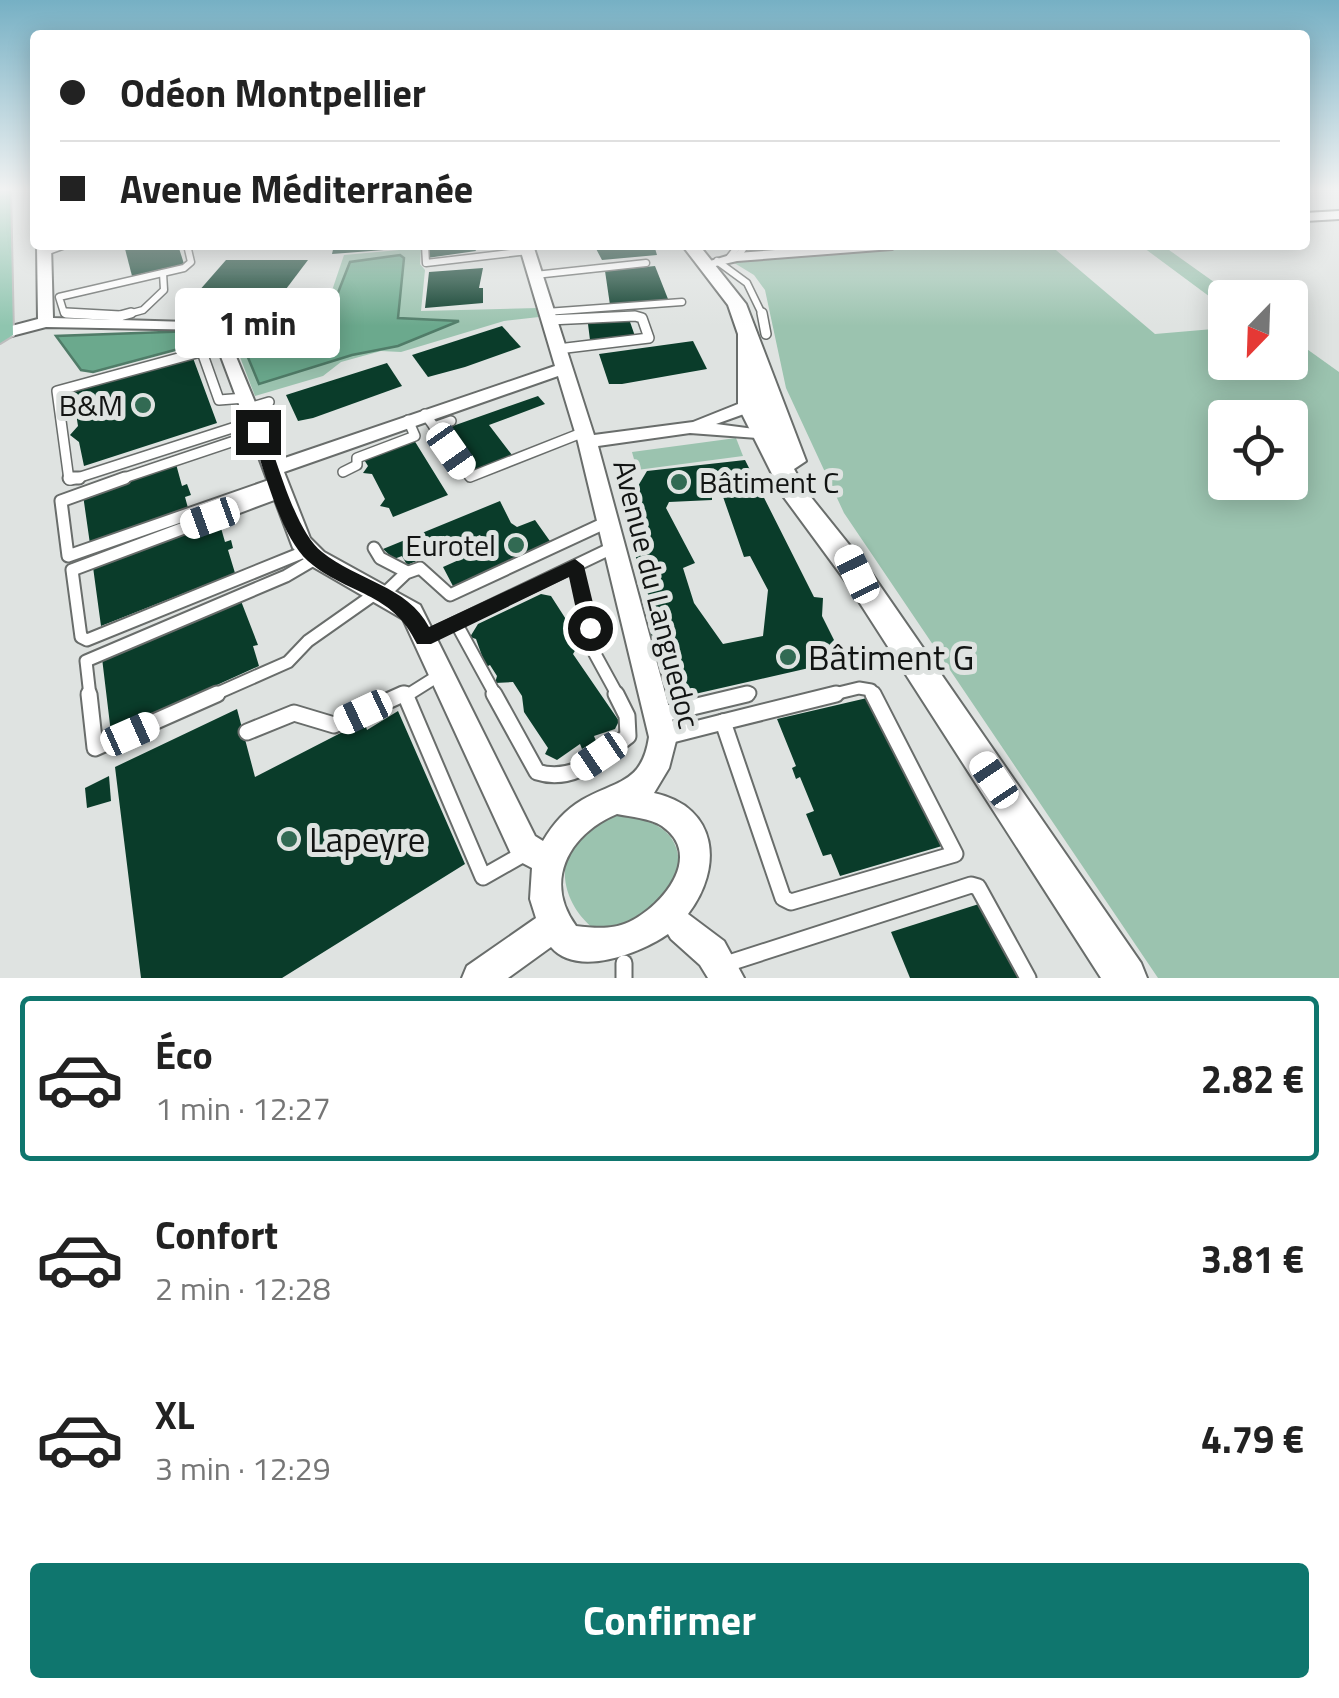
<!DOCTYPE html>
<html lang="fr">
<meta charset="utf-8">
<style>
body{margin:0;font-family:"Titillium Web",sans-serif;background:#f2f2f2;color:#222;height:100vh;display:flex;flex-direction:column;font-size:38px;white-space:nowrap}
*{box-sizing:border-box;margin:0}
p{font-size:32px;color:#767676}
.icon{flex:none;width:55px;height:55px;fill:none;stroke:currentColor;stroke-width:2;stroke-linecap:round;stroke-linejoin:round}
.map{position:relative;height:978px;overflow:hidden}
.sheet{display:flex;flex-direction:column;background:#fff;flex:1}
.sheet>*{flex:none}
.top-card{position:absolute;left:30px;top:30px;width:1280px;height:220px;border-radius:10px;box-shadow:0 5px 25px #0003;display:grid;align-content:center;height:220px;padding:0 30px;background:#fff}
.needle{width:65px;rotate:203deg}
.buttons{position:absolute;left:1208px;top:280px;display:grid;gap:20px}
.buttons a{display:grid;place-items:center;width:100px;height:100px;border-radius:10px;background:#fff;box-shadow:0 5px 25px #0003;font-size:50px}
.end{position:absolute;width:45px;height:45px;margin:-22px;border:12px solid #121413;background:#fff;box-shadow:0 0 0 5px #fff}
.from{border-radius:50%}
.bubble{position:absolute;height:70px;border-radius:10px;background:#fff;box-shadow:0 5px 25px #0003;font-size:32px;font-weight:700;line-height:70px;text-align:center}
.car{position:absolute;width:30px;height:60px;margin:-30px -15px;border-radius:12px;box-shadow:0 0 8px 2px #0007;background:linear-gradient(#fff 24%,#345 0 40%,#fff 0 76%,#345 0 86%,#fff 0)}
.top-card b{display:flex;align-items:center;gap:35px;height:95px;font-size:38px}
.top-card b+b{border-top:2px solid #e0e0e0}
.top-card i{width:25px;height:25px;background:#222}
ul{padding:18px 0 0;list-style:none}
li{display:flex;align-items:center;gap:30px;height:165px;margin:0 20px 15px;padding:0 10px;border:5px solid transparent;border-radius:10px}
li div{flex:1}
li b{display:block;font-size:38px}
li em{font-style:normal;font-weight:700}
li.selected{border-color:#0f766e}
li>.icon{width:90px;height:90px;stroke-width:1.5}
.action{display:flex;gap:20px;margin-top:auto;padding:20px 30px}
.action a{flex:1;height:115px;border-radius:10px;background:#0f766e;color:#fff;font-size:40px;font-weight:700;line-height:115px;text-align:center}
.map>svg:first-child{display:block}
</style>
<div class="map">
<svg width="1339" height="978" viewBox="0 0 1339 978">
<rect width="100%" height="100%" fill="#dfe3e1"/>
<!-- green -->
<g fill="#9bc3af" fill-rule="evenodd">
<path d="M927 245H1050L1155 334 1225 328V362H1290V337L1339 372V978H1158L844 513 786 388 765 290 754 275 731 261ZM1225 418H1290V482H1225Z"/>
<polygon points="1140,245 1162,245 1235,297 1225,298 1225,308"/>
<polygon points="421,248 420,264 425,270 421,311 538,308 539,317 504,321 401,352 381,351 341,362 323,376 255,396 228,326 320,326 344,255"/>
<polygon points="736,438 743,456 637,470 632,452"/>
<path d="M618 813C681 825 687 849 672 908L600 933C566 911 550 864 583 832 592 823 607 818 618 813Z"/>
</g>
<!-- water -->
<g fill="#6ba98d" stroke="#507c68" stroke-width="2.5">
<polygon points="400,255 404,258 398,318 459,321 398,346 352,355 259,384 237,331 323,331 350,262"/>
<polygon points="194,331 202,340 197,344 93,372 81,370 56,336"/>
</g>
<!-- building -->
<g fill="#0a3c2a" fill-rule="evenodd">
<polygon points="124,245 178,245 184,264 132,276"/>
<polygon points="334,245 410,245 410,248 332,254"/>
<polygon points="428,245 473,245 476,251 427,258"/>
<polygon points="594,245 654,245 657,255 602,260"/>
<polygon points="226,260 308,260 277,301 191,300"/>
<polygon points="655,266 668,299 610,305 605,271"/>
<polygon points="483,268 479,288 483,288 483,303 425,308 429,272"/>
<polygon points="629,319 636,339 594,344 590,340 588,324"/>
<polygon points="502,326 521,347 465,367 428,377 412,355"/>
<polygon points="693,341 707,369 622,384 609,384 599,354"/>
<polygon points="193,358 217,423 84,466 79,442 70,435 78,426 72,388"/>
<polygon points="387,363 402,386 313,418 298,421 286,395"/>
<polygon points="538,396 545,404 489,425 512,455 472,471 445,433 450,427"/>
<polygon points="414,440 448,495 393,517 389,508 380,506 385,499 372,474 363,473 368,466 363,458"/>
<path d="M745 460 814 597 823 598 822 616 844 660 686 696 645 624 656 619 626 527 632 525 626 506 647 471ZM721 491 744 557 750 556 768 590 763 636 723 644 694 603 683 568 695 563 666 508 669 502 712 500V492Z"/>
<polygon points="176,464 182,486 187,484 191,495 185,497 188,508 90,544 83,495"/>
<polygon points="500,501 511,523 517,527 535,520 552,544 454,588 443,567 479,551 484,541 480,535 407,565 402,556 394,559 383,549"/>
<polygon points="219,521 225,542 231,540 233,548 228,550 235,573 101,626 93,567"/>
<polygon points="541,594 551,596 569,624 579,644 573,654 619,721 615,729 594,736 596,741 582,749 580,744 557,760 545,754 548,748 524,712 522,696 513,682 495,683 497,676 490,665 486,667 476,639 470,637 478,624"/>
<polygon points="241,601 258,645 253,646 259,666 111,733 102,658"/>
<polygon points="867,698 942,846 840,876 831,854 823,856 806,814 814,811 800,777 796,779 792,768 796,766 777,719"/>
<polygon points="237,709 255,777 364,721 367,730 398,711 465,864 282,978 141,978 115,767"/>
<polygon points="109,776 111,801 87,808 85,788"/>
<polygon points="982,903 1021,978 910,978 891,932"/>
</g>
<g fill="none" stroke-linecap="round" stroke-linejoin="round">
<defs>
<g id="service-far3">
<polyline points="425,245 426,263 528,251"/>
<polyline points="43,253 65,245"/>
<polyline points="737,257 746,245"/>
<polyline points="729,258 736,249 732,245"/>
<polyline points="717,261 747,283 763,316"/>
<polyline points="535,275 646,263"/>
<polyline points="546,312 682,302"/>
<polyline points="113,316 64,313 59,297 184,268 191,262 187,245"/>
<polyline points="121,316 143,310 164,290 163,273"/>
</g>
<g id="service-far2">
<polyline points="66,313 120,316 115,323"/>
<polyline points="762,313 766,334"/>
<polyline points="120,316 131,313"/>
<polyline points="549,320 635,316 642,318 649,338 558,349"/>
<polyline points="202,352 219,400 245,398"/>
<polyline points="249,408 269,402"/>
<polyline points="425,414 470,477 584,432"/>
<polyline points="434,427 451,421"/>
<polyline points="343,472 357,465 357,458 415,436 408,420"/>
<polyline points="69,480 57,391 226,345"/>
<polyline points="71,480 254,421"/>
<polyline points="118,480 258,433"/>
</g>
<g id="service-far1">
<polyline points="69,478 79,478"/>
<polyline points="125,478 61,501 68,556 277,483"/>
<polyline points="280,492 72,570 81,637 87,640 309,550"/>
<polyline points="374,548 380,558 407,572"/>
<polyline points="575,566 595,654 618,696"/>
<polyline points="384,594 406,573 420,568 450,595 605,523"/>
<polyline points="456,623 496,696"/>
<polyline points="424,638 612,548"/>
<polyline points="90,696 86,661 286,576 315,559"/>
<polyline points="211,696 288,662 308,641 379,591"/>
<polyline points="398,696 405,693"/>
<polyline points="406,696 441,674"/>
<polyline points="737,696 750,693"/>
<polyline points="826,696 859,688 871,690 874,696"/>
</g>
<g id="service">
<polyline points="89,694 95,748 217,694"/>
<polyline points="405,694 483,877 527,852"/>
<path d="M494 694 537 772C573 784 601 756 628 736L627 716 616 694"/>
<polyline points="659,715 747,694"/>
<polyline points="723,722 783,898 791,902 955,854 873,694"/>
<polyline points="723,722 836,694"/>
<polyline points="247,732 294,713 334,725 403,694"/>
<polyline points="664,737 723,722"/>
<polyline points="624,963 624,978"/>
<polyline points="726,964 971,885 978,887 1028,978"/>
</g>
<g id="minor">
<polygon points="1339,211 1339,219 1305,221 1305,213"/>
<path d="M37 245H51L53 318 222 323 279 460 555 366 519 245H533L594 435 693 422 743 402H755L758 406 755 410 716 424 770 431 772 435 770 439 690 433 598 446 677 737 669 768 654 793C719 807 723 868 688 914L724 941 744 978H708L700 965 671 939 668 934C641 953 577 978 551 947L508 978H462L467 966 536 918 530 899 532 868 513 858 403 619 308 564 293 548 211 330 46 327 0 339V329L38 319ZM558 376 578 442 649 737C642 784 617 780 582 800 565 810 553 824 543 841L535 836 420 605 324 552 310 538 284 472ZM617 814C631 817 650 818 662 826 704 855 664 905 629 922 612 930 595 928 576 926 543 881 569 834 617 814Z"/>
<polygon points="841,245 899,245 892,249 737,261 707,268 700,264 737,253"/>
</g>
<polygon id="tertiary" points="682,245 699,245 746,304 806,461 794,469 806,491 867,567 1141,963 1147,978 1101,978 847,583 783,496 738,406 738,334 728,305"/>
<polygon id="primary" points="0,189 10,189 13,335 0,343"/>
</defs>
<!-- service-far3 casing -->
<use href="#service-far3" stroke="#696d6b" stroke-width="9"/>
<!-- service-far2 casing -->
<use href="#service-far2" stroke="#696d6b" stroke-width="12"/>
<!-- service-far1 casing -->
<use href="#service-far1" stroke="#696d6b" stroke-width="15"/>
<!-- service casing -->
<use href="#service" stroke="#696d6b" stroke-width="19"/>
<!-- minor casing -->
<use href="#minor" stroke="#696d6b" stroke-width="4"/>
<!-- tertiary casing -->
<use href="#tertiary" stroke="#696d6b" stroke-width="4"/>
<!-- primary casing -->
<use href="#primary" stroke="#bdbdbd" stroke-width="4"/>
<!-- service-far3 -->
<use href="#service-far3" stroke="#fff" stroke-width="6"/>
<!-- service-far2 -->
<use href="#service-far2" stroke="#fff" stroke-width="9"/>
<!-- service-far1 -->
<use href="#service-far1" stroke="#fff" stroke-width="11"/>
<!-- service -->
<use href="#service" stroke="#fff" stroke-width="15"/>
<!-- minor -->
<use href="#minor" fill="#fff" fill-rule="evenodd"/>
<!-- tertiary -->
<use href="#tertiary" fill="#fff" fill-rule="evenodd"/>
<!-- primary -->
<use href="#primary" fill="#8fc5af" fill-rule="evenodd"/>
</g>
<!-- sky -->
<linearGradient id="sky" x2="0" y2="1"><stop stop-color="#76b0c4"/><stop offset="0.58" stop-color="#f1f2f2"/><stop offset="1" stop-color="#f1f2f2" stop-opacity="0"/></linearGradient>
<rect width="1339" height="326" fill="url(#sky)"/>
<!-- route -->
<path fill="#121413" d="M258 428 266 432C278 464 296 532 322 552 356 580 408 586 429 627L575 559 584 566 599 628 597 634H583L580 628 569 577 431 644H417C392 591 347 595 308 561 280 536 264 468 251 432Z"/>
<!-- markers -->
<g fill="#326a53" stroke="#dfe3e1" stroke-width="4">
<circle cx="143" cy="405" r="10"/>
<circle cx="679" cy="482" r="10"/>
<circle cx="516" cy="545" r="10"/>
<circle cx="788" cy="657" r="10"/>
<circle cx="289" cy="839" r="10"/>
</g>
<g text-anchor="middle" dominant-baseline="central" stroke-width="10" stroke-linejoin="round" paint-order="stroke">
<!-- poi labels -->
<g font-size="30" fill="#121413" stroke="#dfe3e1" text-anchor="end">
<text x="123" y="405">B&amp;M</text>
<text x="699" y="482" text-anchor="start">Bâtiment C</text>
<text x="496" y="545">Eurotel</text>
</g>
<!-- street labels -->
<g font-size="30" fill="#121413" stroke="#dfe3e1">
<text transform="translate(657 594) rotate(76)">Avenue du Languedoc</text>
</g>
<!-- near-poi labels -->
<g font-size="35" fill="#121413" stroke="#dfe3e1" text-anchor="start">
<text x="808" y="657">Bâtiment G</text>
<text x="309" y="839">Lapeyre</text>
</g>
</g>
</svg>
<div class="buttons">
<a><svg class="needle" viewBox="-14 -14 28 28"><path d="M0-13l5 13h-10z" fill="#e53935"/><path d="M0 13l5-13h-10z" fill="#767676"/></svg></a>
<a><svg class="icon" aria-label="locate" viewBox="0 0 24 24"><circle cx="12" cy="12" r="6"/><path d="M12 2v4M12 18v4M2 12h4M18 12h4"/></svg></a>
</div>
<i class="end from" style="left:590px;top:628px"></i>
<i class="end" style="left:258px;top:432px"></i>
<div class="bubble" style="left:175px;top:288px;width:165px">1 min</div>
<i class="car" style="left:451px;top:451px;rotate:145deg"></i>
<i class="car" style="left:210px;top:518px;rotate:250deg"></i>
<i class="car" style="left:857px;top:574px;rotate:334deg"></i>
<i class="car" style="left:363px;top:712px;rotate:245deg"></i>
<i class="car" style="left:130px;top:734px;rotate:66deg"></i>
<i class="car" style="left:599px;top:756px;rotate:236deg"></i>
<i class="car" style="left:994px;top:780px;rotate:326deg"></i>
<div class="top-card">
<b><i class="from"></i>Odéon Montpellier</b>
<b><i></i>Avenue Méditerranée</b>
</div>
</div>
<section class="sheet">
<ul>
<li class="selected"><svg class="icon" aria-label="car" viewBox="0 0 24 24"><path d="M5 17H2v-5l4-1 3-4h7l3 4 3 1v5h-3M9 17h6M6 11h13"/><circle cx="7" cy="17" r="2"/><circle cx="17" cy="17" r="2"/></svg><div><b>Éco</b><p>1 min · 12:27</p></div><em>2.82 €</em></li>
<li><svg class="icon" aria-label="car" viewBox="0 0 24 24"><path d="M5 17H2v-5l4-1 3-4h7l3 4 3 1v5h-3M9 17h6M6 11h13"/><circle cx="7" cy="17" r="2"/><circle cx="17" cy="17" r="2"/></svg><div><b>Confort</b><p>2 min · 12:28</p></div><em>3.81 €</em></li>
<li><svg class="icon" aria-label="car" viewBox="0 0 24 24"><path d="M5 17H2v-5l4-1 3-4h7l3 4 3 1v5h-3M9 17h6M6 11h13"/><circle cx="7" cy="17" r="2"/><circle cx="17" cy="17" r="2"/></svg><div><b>XL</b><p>3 min · 12:29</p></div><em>4.79 €</em></li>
</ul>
<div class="action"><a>Confirmer</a></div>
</section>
